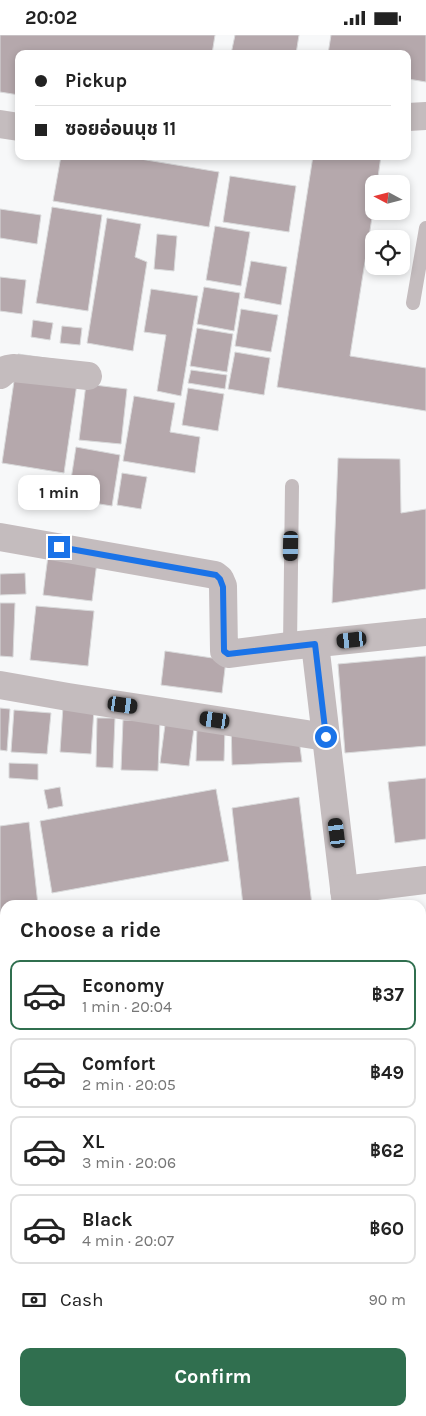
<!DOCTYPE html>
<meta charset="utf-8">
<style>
body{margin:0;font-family:Karla,"Noto Sans Thai",sans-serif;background:#f2f2f2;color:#222;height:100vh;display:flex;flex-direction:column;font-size:19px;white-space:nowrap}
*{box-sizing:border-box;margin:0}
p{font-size:16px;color:#767676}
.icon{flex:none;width:28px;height:28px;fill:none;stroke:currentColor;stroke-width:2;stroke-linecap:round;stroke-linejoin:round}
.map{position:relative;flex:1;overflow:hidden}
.drawer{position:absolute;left:0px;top:865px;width:426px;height:516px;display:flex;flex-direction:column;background:#fff;border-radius:15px 15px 0 0;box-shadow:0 2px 8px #0003}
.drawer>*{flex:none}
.guide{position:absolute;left:15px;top:15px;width:396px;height:110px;border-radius:10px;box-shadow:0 2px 8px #0003;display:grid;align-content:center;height:110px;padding:0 20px;background:#fff}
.needle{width:32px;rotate:277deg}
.controls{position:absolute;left:365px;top:140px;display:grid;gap:10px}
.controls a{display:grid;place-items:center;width:45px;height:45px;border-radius:10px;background:#fff;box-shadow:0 2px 8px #0003;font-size:25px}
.end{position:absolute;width:22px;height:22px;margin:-11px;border:6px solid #1a73e8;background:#fff;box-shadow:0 0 0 2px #fff}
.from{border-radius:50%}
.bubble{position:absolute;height:35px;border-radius:10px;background:#fff;box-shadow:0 2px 8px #0003;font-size:16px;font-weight:700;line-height:35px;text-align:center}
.car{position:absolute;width:15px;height:30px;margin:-15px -8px;border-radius:6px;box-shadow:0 0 4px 1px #0007;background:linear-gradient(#222 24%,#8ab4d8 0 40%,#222 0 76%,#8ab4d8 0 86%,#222 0)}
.guide b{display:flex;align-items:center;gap:18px;height:48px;font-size:19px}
.guide b+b{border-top:1px solid #e0e0e0}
.guide i{width:12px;height:12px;background:#222}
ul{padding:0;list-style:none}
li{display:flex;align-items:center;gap:15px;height:70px;margin:0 10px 8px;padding:0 10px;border:2px solid #e0e0e0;border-radius:10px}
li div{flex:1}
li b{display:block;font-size:19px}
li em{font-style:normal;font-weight:700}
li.active{border-color:#306f4f}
li>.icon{width:45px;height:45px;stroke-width:1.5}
h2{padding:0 20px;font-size:22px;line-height:60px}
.pay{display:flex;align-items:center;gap:12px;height:55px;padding:0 20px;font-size:19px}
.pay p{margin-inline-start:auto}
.action{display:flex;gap:10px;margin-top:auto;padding:10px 20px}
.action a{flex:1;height:58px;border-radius:10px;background:#306f4f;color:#fff;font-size:20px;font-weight:700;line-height:58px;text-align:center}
.status{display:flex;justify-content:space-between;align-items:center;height:35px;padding:0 25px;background:#fff;direction:ltr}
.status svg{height:14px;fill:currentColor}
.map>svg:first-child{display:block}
</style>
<div class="status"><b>20:02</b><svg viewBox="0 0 49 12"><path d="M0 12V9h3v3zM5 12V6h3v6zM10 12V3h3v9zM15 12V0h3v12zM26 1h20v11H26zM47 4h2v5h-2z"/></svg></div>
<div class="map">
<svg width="426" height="1381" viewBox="0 0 426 1381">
<rect width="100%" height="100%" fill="#f7f8f9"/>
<!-- building -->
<g fill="#b5a8ac" stroke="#d9dadb">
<polygon points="0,0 215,0 212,19 19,19 19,60 0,57"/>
<polygon points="235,0 299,0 296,19 231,19"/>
<polygon points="331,0 426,0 426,47 408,44 408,19 328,19"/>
<polygon points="61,121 122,121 219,137 209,192 53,166"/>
<polygon points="313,121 381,121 377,149 374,149 374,170 350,321 426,333 426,376 277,352"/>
<polygon points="230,141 296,151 289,197 223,187"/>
<polygon points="52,172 102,180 88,276 36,268"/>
<polygon points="0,174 41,180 37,209 0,203"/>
<polygon points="107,183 141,189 135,222 147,227 133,316 87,308"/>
<polygon points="215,191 250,197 241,251 206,245"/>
<polygon points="157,199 177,201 174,236 154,234"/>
<polygon points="251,226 287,232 281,270 244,263"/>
<polygon points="0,242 26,245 22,279 0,276"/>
<polygon points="204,252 240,258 234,296 197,289"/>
<polygon points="151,254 198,261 181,361 157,356 166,300 144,297"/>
<polygon points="241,274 278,280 271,317 235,311"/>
<polygon points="33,285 53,288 50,305 31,302"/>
<polygon points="62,291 82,293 80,310 60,308"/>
<polygon points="197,293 233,299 227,337 190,331"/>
<polygon points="235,317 270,323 264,360 228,354"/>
<polygon points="18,319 80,328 64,438 2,428"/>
<polygon points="191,335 227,340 225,354 188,348"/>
<polygon points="86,349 127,354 121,409 79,405"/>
<polygon points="188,353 224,359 218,396 182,390"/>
<polygon points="134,361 175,368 170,397 200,402 195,438 123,426"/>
<polygon points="76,412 120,420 112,471 68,464"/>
<polygon points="338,423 400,424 401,478 426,474 426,554 332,568"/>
<polygon points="122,438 147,442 141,474 117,470"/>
<polygon points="48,521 97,527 92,566 43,560"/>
<polygon points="25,538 26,559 0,560 0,539"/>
<polygon points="0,568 15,568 13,622 0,621"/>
<polygon points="36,571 94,576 88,631 30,625"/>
<polygon points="165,616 226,625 222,658 161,650"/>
<polygon points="426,621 426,711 345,718 338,629"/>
<polygon points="63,671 94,674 91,719 60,717"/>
<polygon points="0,673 10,674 7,716 0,715"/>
<polygon points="14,675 51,678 47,719 11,717"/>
<polygon points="97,683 115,683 113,733 96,732"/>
<polygon points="231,683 297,689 302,727 232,730"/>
<polygon points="123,685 160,686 158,736 121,735"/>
<polygon points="165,690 194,693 189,731 160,728"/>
<polygon points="197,692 225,693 224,726 196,726"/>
<polygon points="9,728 38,729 38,745 9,743"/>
<polygon points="426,743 426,804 395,808 388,747"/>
<polygon points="60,752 63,771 48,774 44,755"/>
<polygon points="216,754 229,826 52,858 40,786"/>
<polygon points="299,762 312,870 243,870 232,773"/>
<polygon points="29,787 38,870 5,870 5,954 3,955 0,932 0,791"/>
<polygon points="426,884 426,920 421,921 421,885"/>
<polygon points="426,938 426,1000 421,1000 421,939"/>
<polygon points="421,1052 426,1052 426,1118 421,1119"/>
<polygon points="5,1061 5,1250 0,1250 0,1062"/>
<polygon points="426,1130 426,1199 421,1199 421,1131"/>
<polygon points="4,1318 5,1345 0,1346 0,1319"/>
<polygon points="0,1352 5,1352 5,1376 16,1376 17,1381 0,1381"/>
<polygon points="24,1376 47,1376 48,1381 25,1381"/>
<polygon points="51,1376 79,1376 80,1381 52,1381"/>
<polygon points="150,1376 151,1381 124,1381"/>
</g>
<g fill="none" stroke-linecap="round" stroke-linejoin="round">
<!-- lane -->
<g stroke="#c4bcbe" stroke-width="14">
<polyline points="413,268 426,193"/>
<polyline points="290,611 292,451"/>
</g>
<!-- street -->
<g stroke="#c4bcbe" stroke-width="28">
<polyline points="408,82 426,81"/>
<polyline points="0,89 19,92"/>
<polyline points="0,340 7,334 13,333 88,341"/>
<polyline points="0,502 215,540 220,544 223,551 224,616 228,619 290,611 426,597"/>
<polyline points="315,609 346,870"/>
<polyline points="0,650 68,662 326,702"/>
<polyline points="344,855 426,845"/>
<polyline points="421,1047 426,1046"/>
<polyline points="421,1225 426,1224"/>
<polyline points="0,1287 5,1286"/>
</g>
</g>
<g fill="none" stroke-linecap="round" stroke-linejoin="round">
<!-- route -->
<polyline stroke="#1a73e8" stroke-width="6" points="59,512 216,540 220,544 223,552 224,616 228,619 315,609 326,702"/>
</g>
</svg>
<div class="controls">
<a><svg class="needle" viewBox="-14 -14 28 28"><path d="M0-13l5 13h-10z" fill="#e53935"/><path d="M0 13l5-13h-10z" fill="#767676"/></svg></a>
<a><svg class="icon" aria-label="locate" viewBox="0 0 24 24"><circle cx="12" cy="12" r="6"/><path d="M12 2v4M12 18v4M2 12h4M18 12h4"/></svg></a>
</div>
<i class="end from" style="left:326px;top:702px"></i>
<i class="end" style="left:59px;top:512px"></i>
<div class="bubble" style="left:18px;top:440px;width:82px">1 min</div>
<i class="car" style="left:291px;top:511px;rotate:181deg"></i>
<i class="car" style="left:352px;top:605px;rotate:264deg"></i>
<i class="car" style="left:123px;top:670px;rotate:98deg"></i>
<i class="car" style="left:215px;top:685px;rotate:278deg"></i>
<i class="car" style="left:337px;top:798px;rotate:353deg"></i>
<div class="guide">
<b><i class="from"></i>Pickup</b>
<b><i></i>ซอยอ่อนนุช 11</b>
</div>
<section class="drawer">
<h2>Choose a ride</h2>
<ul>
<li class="active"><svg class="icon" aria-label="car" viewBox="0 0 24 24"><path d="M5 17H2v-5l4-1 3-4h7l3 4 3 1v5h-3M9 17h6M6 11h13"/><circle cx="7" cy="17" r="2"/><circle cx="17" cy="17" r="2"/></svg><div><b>Economy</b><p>1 min · 20:04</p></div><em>฿37</em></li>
<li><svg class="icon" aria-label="car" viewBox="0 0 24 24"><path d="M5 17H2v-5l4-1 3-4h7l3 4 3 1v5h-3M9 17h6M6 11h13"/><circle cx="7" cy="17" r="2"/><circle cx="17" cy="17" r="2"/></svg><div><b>Comfort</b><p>2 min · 20:05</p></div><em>฿49</em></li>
<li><svg class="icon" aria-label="car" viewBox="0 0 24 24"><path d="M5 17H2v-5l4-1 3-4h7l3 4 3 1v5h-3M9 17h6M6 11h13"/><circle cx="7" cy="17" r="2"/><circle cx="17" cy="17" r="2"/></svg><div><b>XL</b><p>3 min · 20:06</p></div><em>฿62</em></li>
<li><svg class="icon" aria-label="car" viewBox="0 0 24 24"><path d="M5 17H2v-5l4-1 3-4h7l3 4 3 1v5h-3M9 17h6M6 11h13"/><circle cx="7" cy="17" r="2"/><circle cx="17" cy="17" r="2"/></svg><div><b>Black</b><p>4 min · 20:07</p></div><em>฿60</em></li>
</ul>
<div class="pay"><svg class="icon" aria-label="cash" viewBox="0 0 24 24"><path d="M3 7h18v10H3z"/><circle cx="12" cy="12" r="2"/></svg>Cash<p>90 m</p></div>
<div class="action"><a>Confirm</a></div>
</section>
</div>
